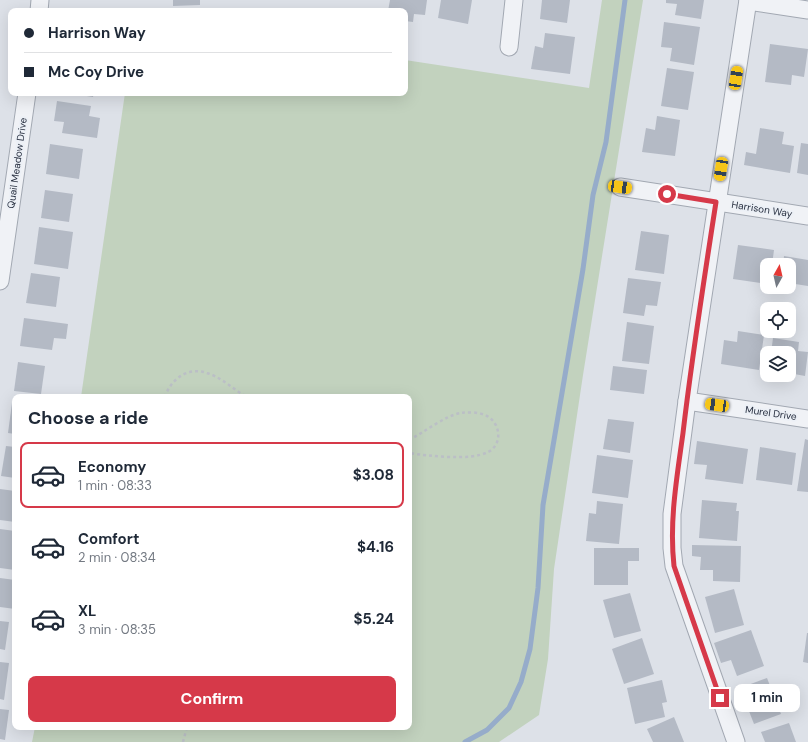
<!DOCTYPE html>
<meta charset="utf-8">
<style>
body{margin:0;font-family:"DM Sans",sans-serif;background:#f6f6f7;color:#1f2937;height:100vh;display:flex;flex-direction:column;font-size:15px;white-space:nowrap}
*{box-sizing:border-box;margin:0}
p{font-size:13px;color:#747a83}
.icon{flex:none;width:22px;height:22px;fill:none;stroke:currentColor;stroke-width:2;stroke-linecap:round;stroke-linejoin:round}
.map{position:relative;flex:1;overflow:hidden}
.panel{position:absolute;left:12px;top:394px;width:400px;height:336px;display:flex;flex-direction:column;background:#fff;border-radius:8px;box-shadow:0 4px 16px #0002}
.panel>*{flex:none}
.guide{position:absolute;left:8px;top:8px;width:400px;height:88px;border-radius:8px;box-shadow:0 4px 16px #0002;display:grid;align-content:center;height:88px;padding:0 16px;background:#fff}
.needle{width:26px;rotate:8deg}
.buttons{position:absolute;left:760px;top:258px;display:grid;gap:8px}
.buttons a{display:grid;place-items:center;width:36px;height:36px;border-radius:8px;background:#fff;box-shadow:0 4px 16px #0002;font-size:20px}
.end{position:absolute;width:18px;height:18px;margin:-9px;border:5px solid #d63949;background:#fff;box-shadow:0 0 0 2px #fff}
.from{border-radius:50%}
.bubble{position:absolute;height:28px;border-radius:8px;background:#fff;box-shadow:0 4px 16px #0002;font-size:13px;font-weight:700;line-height:28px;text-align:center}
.car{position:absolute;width:12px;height:24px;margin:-12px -6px;border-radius:5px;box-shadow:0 0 3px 1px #0007;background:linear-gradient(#f5c518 24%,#345 0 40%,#f5c518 0 76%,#345 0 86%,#f5c518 0)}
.guide b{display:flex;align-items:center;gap:14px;height:38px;font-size:15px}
.guide b+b{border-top:1px solid #e0e1e3}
.guide i{width:10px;height:10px;background:#1f2937}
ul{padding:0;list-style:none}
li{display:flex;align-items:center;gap:12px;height:66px;margin:0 8px 6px;padding:0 8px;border:2px solid transparent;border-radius:8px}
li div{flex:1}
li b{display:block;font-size:15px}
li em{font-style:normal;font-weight:700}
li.active{border-color:#d63949}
li>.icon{width:36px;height:36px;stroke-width:1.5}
h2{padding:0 16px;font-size:18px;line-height:48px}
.button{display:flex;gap:8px;margin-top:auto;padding:8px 16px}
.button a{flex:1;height:46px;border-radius:8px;background:#d63949;color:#fff;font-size:16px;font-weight:700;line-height:46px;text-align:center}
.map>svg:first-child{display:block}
</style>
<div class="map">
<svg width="808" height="742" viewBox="0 0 808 742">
<rect width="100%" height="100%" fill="#dde1e8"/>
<!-- green -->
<polygon fill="#c2d2be" points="602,0 643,0 583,375 554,569 548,659 539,715 499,742 32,742 35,727 409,727 409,397 81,397 125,93 405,93 405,60 589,88"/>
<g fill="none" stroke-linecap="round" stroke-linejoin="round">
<!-- stream -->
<polyline stroke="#96acca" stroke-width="5" points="465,742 487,730 509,708 521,682 530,649 538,588 543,505 583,269 593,195 606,142 625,0"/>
</g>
<!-- building -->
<g fill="#b4bac5">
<polygon points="173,0 200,0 200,5 173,6"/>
<polygon points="390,0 427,0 425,15 414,14 413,22 405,21 405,11 388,11"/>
<polygon points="441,0 472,0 468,24 438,18"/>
<polygon points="542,0 570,0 567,23 540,19"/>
<polygon points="666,0 704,0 701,19 675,15 677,4 666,3"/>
<polygon points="664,22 700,27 694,65 670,61 672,48 661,47"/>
<polygon points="545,33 575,37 570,74 531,69 535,46 543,48"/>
<polygon points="770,44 808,49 804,77 792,75 791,85 765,82"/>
<polygon points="667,68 694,72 688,110 661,106"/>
<polygon points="68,93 94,93 93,97"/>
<polygon points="57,101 91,106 89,116 100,118 97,138 62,133 64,122 54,121"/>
<polygon points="657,116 680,120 675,156 642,152 646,128 655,130"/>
<polygon points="760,128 784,132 782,144 794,146 790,173 744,165 746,152 756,154"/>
<polygon points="801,143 808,144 808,175 797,173"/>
<polygon points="50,144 83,149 79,179 46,174"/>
<polygon points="45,190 73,194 69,222 41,218"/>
<polygon points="39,227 73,232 68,269 34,264"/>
<polygon points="641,231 669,235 664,274 635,270"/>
<polygon points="738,245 774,250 772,265 767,265 767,284 733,279"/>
<polygon points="784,256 808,260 808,286 789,283 789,265 783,265"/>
<polygon points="31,273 60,277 56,307 26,303"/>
<polygon points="628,278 661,282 657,306 646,305 644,316 623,313"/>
<polygon points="24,318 68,324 66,339 54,338 52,350 20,346"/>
<polygon points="627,322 654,326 649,364 622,361"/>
<polygon points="738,331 764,335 759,370 721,364 724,340 737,342"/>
<polygon points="773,338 799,342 798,351 808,352 805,376 789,373 789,353 771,353"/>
<polygon points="18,362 45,366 41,394 14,391"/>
<polygon points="613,366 647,370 644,394 610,390"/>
<polygon points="12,403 15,403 15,434 8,433"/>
<polygon points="608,419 634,422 630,453 603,449"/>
<polygon points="805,439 808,440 808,492 797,491"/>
<polygon points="697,441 748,449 743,484 705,479 707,465 694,464"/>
<polygon points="6,446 15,447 15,478 1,476"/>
<polygon points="760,447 796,453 792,485 756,480"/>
<polygon points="597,455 633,460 628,498 592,493"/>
<polygon points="0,489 15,491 15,522 0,520"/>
<polygon points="702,500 737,503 736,511 739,511 737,541 699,538"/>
<polygon points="597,501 623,504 619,544 586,541 589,513 596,514"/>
<polygon points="0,529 15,531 15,570 0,568"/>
<polygon points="692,545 741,546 740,582 713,581 713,570 700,570 701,557 692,556"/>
<polygon points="594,548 639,548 639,561 628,561 628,585 594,585"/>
<polygon points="0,578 15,580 15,609 0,607"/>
<polygon points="734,589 744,625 715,633 705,597"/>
<polygon points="630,593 641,631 614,638 603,600"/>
<polygon points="0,621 9,622 5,650 0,649"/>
<polygon points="751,630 764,666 737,676 731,660 721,663 714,643"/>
<polygon points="807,633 808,633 808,663 803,662"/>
<polygon points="642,638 654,674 624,684 612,649"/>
<polygon points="0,662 9,663 4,700 0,699"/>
<polygon points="767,678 781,714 754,724 740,688"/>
<polygon points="662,680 667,702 662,703 665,717 635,724 627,688"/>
<polygon points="0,709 9,710 5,740 0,739"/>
<polygon points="674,717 684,742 653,742 647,729"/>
<polygon points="789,723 796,742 765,742 761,732"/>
</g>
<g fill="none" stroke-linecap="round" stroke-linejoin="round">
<defs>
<g id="minor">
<polyline points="748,1 808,10"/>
<polyline points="39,11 40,0"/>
<polyline points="509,47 514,0"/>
<polyline points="620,187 808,216"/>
<polyline points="0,281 27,93"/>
<polyline points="687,401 808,419"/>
<polyline points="736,742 674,566 672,548 672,514 687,401 748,0"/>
</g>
</defs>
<!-- minor casing -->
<use href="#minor" stroke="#a2a8b2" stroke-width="19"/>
<!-- path -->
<g stroke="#bbbfc6" stroke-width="2.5" stroke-dasharray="3 3" stroke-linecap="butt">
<path d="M165 397C170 380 188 366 207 373 221 377 234 390 247 397"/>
<path d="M409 440C423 433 446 415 461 413 468 412 478 412 485 415 500 421 504 444 488 452 471 461 429 456 409 453"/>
<polyline points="183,742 187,727"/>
</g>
<!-- minor -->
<use href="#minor" stroke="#f0f2f6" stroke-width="17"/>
</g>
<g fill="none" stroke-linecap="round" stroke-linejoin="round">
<!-- route -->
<path stroke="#d63949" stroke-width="5" d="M667 194 716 202C704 279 692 356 683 433 677 477 669 521 674 566L720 698"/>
</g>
<g text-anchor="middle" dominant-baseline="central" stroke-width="4" stroke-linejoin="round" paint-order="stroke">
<!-- street labels -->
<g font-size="10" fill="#262e3f" stroke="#ecf0f6">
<text transform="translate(17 163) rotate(-82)">Quail Meadow Drive</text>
<text transform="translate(762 209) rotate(9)">Harrison Way</text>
<text transform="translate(771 413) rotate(8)">Murel Drive</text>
</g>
</g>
</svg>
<div class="buttons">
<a><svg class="needle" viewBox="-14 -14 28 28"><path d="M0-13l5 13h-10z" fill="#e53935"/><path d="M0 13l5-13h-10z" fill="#747a83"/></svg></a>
<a><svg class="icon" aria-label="locate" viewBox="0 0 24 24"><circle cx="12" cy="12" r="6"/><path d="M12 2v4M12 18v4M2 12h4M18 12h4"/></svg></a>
<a><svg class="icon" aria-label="layers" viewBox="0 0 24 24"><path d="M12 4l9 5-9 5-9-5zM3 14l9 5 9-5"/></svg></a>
</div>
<i class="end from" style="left:667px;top:194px"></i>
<i class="end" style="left:720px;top:698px"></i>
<div class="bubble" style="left:734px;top:684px;width:66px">1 min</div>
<i class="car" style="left:736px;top:78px;rotate:9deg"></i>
<i class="car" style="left:721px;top:169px;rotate:189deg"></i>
<i class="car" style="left:620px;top:187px;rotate:98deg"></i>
<i class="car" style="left:717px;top:405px;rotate:278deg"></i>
<div class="guide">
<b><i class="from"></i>Harrison Way</b>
<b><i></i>Mc Coy Drive</b>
</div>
<section class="panel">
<h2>Choose a ride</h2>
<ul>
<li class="active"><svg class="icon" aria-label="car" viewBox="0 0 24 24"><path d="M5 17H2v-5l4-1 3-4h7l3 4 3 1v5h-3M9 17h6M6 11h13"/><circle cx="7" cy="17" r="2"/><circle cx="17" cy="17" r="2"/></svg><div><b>Economy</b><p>1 min · 08:33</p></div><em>$3.08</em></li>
<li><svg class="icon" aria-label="car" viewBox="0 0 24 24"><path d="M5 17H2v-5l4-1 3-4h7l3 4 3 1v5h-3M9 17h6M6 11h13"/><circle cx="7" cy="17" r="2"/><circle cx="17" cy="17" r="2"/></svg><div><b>Comfort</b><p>2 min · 08:34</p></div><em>$4.16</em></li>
<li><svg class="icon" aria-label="car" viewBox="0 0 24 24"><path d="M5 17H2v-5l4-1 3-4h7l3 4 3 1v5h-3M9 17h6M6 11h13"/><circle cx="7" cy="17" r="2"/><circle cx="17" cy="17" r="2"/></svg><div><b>XL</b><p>3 min · 08:35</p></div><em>$5.24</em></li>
</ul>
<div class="button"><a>Confirm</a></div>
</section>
</div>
